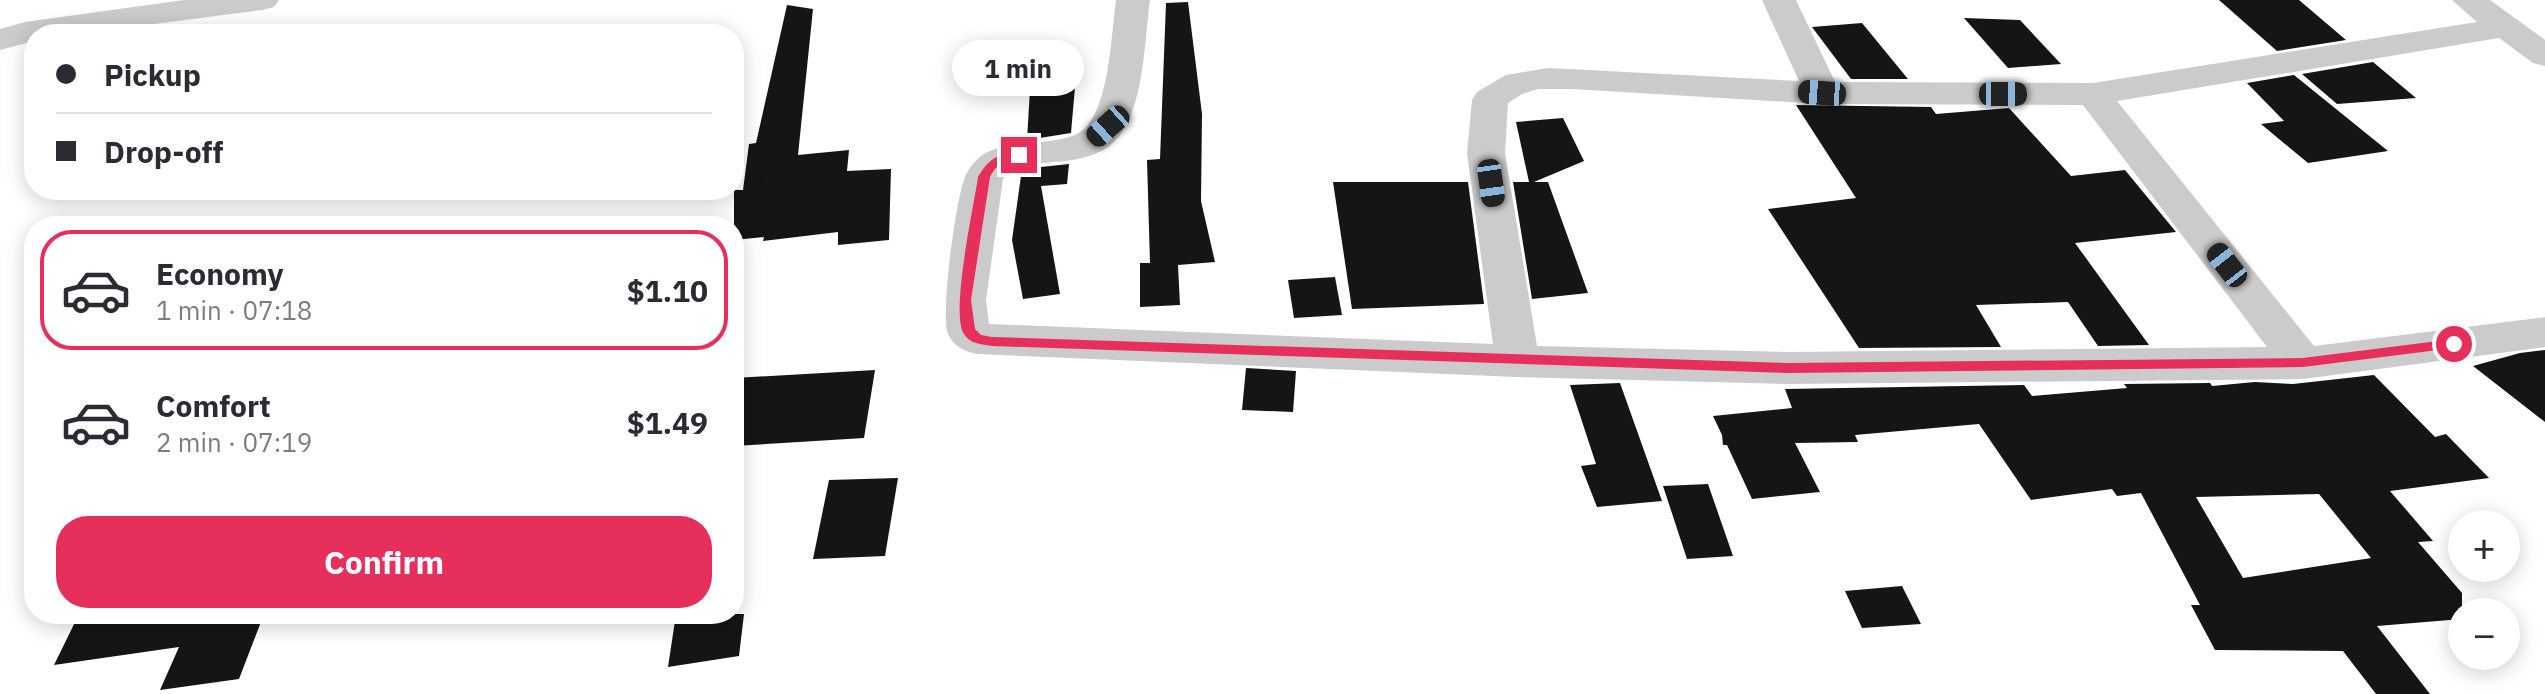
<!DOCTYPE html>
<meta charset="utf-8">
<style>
body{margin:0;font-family:"IBM Plex Sans",sans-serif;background:#f2f2f3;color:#2b2b33;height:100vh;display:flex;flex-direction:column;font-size:30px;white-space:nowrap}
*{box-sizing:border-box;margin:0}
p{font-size:26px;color:#7c7c81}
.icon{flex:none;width:44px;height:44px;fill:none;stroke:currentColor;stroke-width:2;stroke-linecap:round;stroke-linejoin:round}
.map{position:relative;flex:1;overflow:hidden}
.side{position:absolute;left:24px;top:216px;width:720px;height:408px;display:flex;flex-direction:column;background:#fff;border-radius:32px;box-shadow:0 4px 20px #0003}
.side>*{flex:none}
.hud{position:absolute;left:24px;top:24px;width:720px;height:176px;border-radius:32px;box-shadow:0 4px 20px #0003;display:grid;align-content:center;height:176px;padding:0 32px;background:#fff}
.controls{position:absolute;left:2448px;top:510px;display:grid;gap:16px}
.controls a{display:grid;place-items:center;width:72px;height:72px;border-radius:50%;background:#fff;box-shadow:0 4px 20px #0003;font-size:40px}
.end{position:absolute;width:36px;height:36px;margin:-18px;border:10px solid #e62f5b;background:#fff;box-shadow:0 0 0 4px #fff}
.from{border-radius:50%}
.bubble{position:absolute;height:56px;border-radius:28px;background:#fff;box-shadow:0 4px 20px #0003;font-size:26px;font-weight:700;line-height:56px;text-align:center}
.car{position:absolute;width:24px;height:48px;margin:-24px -12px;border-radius:10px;box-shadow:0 0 6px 2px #0007;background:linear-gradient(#222 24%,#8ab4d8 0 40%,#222 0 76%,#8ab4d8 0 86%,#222 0)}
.hud b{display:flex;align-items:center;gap:28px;height:76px;font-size:30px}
.hud b+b{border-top:2px solid #e1e1e2}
.hud i{width:20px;height:20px;background:#2b2b33}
ul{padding:14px 0 0;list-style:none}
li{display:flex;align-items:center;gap:24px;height:120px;margin:0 16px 12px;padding:0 16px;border:4px solid transparent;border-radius:32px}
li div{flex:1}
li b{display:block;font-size:30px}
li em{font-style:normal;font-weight:700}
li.on{border-color:#e62f5b}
li>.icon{width:72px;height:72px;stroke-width:1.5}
.cta{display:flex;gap:16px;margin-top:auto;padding:16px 32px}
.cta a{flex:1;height:92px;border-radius:32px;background:#e62f5b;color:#fff;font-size:32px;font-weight:700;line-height:92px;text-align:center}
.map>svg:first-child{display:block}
</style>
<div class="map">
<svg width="2545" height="694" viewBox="0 0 2545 694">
<rect width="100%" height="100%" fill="#fff"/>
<!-- building -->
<g fill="#151515" fill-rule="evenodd">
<polygon points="2219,0 2299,0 2346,40 2277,51"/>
<polygon points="1188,2 1202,114 1201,201 1215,262 1178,265 1180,305 1140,307 1140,263 1150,263 1147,160 1160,159 1166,3"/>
<polygon points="787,5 813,9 798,155 849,150 847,171 891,169 889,240 838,245 838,232 763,241 764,237 734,240 734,190 743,190 749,144 756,143"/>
<polygon points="1964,18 2020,20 2061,64 2008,68"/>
<polygon points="1862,23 1908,79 1851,79 1812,27"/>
<polygon points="2373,62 2416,98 2337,104 2302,74"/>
<polygon points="2294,75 2388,151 2308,163 2261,124 2284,121 2247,83"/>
<polygon points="1075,87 1071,133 1027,140 1030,89"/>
<polygon points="1796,105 1931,107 1936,114 2009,108 2071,176 2125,170 2176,232 2075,243 2149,345 2098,346 2068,302 1976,305 2001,347 1859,348 1768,209 1856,198"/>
<polygon points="1563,118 1584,161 1534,182 1548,182 1588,293 1532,299 1513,182 1529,182 1516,122"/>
<polygon points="1069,164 1067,184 1041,186 1060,294 1023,299 1012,240 1022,169"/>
<polygon points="1333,182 1468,182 1484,304 1352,309"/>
<polygon points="1335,277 1342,315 1294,318 1288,280"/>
<polygon points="2545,350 2545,422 2473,366 2520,353"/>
<polygon points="1246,368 1296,371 1293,412 1242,410"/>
<polygon points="875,370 864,438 734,446 734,378"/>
<path d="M2374 375 2435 437 2446 434 2489 478 2390 491 2433 541 2418 542 2462 593V619L2377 626 2430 694H2376L2343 651 2215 650 2191 605H2200L2141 493 2117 496 2112 489 2031 500 1979 424 1855 435 1858 442 1795 443 1820 492 1752 499 1727 445H1723L1722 435 1713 416 1792 408 1785 389 2024 385 2032 396 2127 388 2124 384 2210 383 2212 386 2255 382 2293 384ZM2319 494 2371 558 2243 578 2196 497Z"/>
<polygon points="1620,383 1662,501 1597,507 1581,466 1596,464 1570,385"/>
<polygon points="898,478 885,556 813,559 829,480"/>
<polygon points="1708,484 1733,556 1687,559 1663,486"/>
<polygon points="1902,586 1921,624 1862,628 1845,591"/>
<polygon points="79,614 264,614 239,679 160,690 179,647 54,665"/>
<polygon points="676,614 744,614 739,656 668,667"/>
</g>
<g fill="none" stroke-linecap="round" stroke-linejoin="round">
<!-- street -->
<g fill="#cbcbcb" fill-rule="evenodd">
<polygon points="184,0 279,0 274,7 262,10 77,34 34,34 34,41 0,50 0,29 25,22"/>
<path d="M1116 0H1150C1144 41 1145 121 1108 147 1093 157 1072 161 1054 162 1035 164 1016 163 1003 179L986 300 989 324 1493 344 1467 153 1472 100 1477 92 1506 75 1548 68 1799 81 1762 0H1796L1835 82 2093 83 2477 22 2452 0H2490L2545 40V66L2533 63 2499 38 2117 101 2314 346 2545 317V347L2303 379 1788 384 1517 377 977 354C964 351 954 347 948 334 940 316 956 198 965 177 968 169 977 158 984 154 1013 137 1070 149 1088 125 1110 96 1111 35 1116 0ZM1538 89H1572L1822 104 2083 105 2267 347 1788 352 1537 346 1505 153 1508 103 1522 94Z"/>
</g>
</g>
<!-- route -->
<path fill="#e62f5b" d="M1019 151 1025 155 1023 157C1007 161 998 161 990 177L971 300 975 329 981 335 992 337 1788 363 2303 358 2454 339 2461 344 2454 348 2303 367 1788 373 992 346C981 344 970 344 964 334 950 313 974 206 978 177 989 158 998 154 1019 151Z"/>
</svg>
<div class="controls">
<a>+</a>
<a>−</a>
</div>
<i class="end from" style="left:2454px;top:344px"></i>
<i class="end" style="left:1019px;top:155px"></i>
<div class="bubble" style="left:952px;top:40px;width:132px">1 min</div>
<i class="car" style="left:1822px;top:93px;rotate:274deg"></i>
<i class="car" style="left:2003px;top:94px;rotate:90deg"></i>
<i class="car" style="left:1108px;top:126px;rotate:228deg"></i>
<i class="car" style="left:1491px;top:183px;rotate:172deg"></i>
<i class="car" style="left:2227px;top:265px;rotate:322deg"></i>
<div class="hud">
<b><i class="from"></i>Pickup</b>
<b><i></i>Drop-off</b>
</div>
<section class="side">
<ul>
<li class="on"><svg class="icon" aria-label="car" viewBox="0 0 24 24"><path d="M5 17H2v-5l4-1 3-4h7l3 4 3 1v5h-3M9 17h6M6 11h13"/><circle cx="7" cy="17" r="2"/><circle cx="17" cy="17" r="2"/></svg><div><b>Economy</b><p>1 min · 07:18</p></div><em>$1.10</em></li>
<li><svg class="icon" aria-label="car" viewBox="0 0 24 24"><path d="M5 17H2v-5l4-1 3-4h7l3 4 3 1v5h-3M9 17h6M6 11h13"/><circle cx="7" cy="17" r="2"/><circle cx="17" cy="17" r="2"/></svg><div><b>Comfort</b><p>2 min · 07:19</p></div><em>$1.49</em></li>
</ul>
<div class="cta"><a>Confirm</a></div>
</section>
</div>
